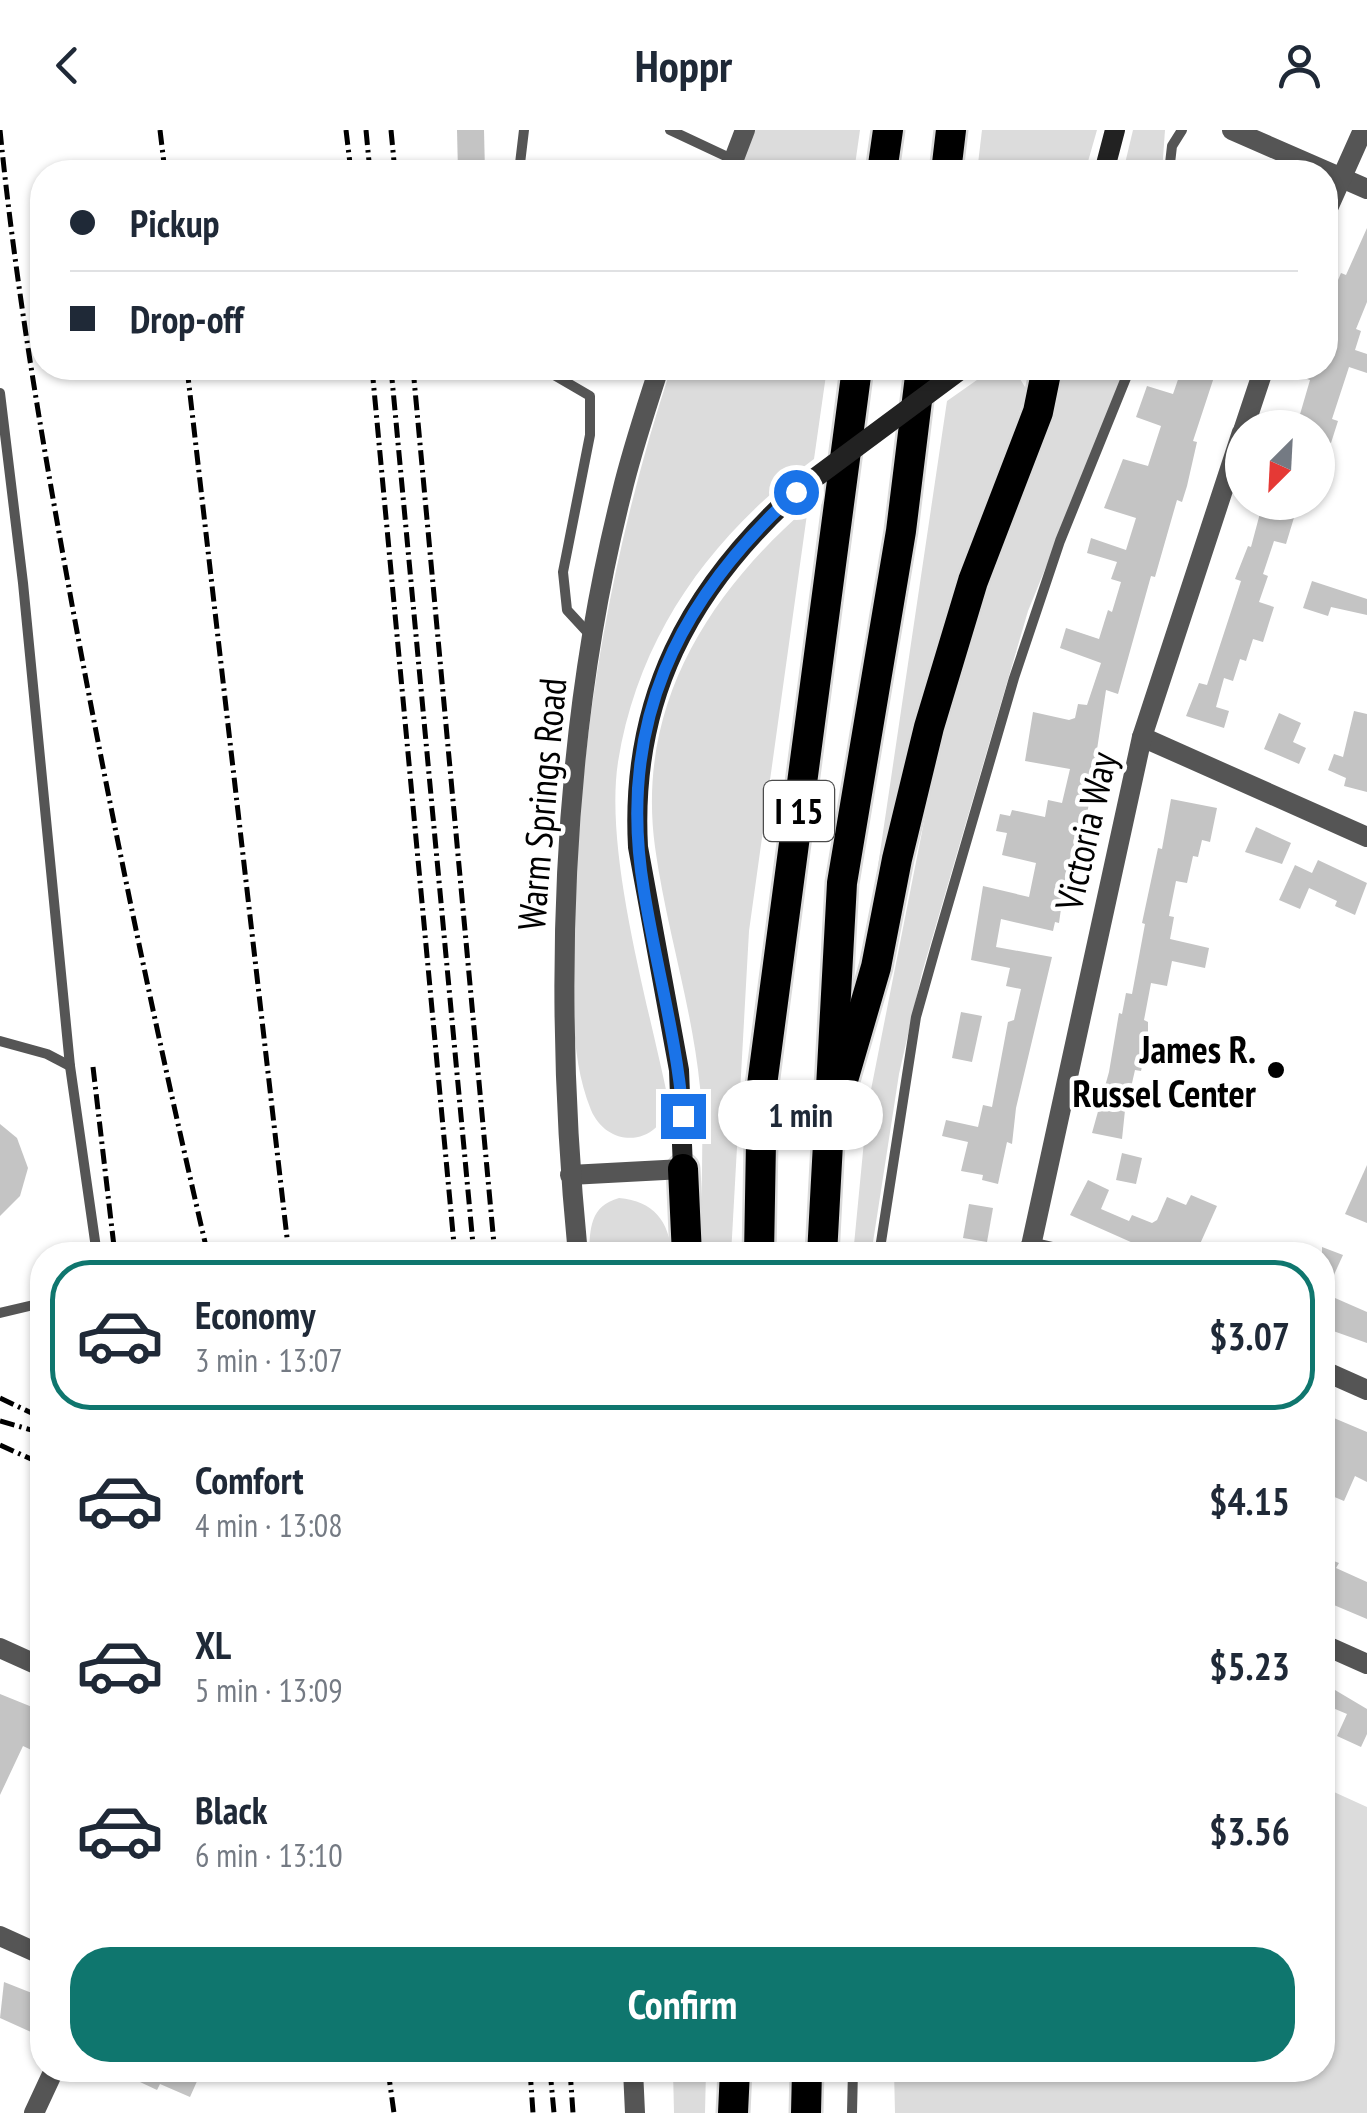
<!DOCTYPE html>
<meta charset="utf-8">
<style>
body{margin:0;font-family:"PT Sans Narrow",sans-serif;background:#f6f6f7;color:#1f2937;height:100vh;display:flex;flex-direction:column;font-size:38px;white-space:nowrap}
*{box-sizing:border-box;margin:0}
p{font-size:32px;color:#747a83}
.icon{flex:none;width:55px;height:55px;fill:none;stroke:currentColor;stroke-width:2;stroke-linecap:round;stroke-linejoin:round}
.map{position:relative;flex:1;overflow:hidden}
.drawer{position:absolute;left:30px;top:1112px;width:1305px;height:840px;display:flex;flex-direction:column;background:#fff;border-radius:40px;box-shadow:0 2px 8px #0004}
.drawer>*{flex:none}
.banner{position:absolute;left:30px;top:30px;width:1308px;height:220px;border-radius:40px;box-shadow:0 2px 8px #0004;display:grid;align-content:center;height:220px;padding:0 40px;background:#fff}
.needle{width:65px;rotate:204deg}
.fabs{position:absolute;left:1225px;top:280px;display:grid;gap:20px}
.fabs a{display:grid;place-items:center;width:110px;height:110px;border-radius:50%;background:#fff;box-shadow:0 2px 8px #0004;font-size:50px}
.end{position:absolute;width:45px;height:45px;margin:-22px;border:12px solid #1a73e8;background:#fff;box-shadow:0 0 0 5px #fff}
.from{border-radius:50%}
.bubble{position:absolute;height:70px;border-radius:35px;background:#fff;box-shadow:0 2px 8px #0004;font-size:32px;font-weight:800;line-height:70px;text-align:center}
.banner b{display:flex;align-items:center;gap:35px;height:95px;font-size:38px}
.banner b+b{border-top:2px solid #e0e1e3}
.banner i{width:25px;height:25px;background:#1f2937}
ul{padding:18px 0 0;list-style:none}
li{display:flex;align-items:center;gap:30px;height:150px;margin:0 20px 15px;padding:0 20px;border:5px solid transparent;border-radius:40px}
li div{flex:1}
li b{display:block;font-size:38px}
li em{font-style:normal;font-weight:800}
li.selected{border-color:#0f766e}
li>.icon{width:90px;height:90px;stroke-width:1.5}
.button{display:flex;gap:20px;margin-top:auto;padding:20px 40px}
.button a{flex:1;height:115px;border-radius:40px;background:#0f766e;color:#fff;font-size:40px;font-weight:800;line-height:115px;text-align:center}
header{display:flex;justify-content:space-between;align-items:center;height:130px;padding:0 40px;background:#fff;font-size:45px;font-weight:800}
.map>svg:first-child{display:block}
</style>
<header><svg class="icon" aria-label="back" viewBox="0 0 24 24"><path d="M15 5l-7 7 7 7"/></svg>Hoppr<svg class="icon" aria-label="person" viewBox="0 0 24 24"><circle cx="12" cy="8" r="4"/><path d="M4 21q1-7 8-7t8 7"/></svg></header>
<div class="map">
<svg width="1367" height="1983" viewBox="0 0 1367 1983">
<rect width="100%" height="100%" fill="#fff"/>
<!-- green -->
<g fill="#dcdcdc">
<polygon points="755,0 860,0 854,42 739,42"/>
<polygon points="982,0 1097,0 1085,42 977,42"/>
<polygon points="1133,0 1165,0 1162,42 1123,42"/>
<path d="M671 238H827L814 329C712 405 639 503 618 632 604 724 649 876 668 969 665 1015 609 1022 591 980 570 928 573 869 574 814 576 619 610 423 671 238Z"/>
<polygon points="994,238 1015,241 1025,257 1025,265 932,550 888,737 878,736 947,271"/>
<polygon points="1063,238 1127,238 1028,481 922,843 899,944 871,1125 853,1125 867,980 932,651 965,521 1049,293"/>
<path d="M808 377 749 801 731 1125H701C700 1070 705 1012 700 957 692 876 666 797 655 717 636 577 707 465 808 377Z"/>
<path d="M619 1068C654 1071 669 1091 672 1125H589C590 1098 590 1076 619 1068Z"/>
<polygon points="1323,1657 1367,1677 1367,1983 895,1983 894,1940 1322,1940"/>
<polygon points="673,1940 706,1940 705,1983 674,1983"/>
</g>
<!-- building -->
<g fill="#c4c4c4">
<polygon points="457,0 484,0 485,42 458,42"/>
<polygon points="1367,98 1367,172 1356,199 1361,201 1355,220 1367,224 1367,243 1349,237 1332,289 1338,291 1331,313 1325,311 1318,324 1318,298 1296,298 1310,250 1280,238 1325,238 1325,197 1335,157 1341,143 1346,145"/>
<polygon points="1182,238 1216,241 1193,311 1197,312 1187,356 1182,372 1177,370 1155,447 1151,446 1118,564 1106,560 1088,679 1080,712 1075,711 1066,743 1059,793 1055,792 1053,801 1001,789 996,817 1052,827 1016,978 1012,1014 1007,1012 998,1054 982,1050 983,1045 961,1041 968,1012 942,1006 946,990 978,997 983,975 992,977 1008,892 1014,890 1021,859 1006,856 1010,838 971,830 983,756 1029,767 1036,733 1002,725 1007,703 996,701 1000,684 1010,686 1012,680 1045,687 1048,670 1062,673 1070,639 1025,631 1033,582 1069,590 1075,588 1078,574 1087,575 1101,533 1060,518 1066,498 1099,509 1108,480 1112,482 1121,452 1111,449 1117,432 1087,423 1091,408 1126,420 1136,388 1104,378 1123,329 1148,336 1161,296 1136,287 1147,256 1173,264"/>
<polygon points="1263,372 1296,381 1286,414 1274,411 1263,444 1268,446 1259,472 1274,477 1263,512 1253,509 1246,531 1240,529 1233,551 1224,548 1216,577 1229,581 1224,598 1186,586 1199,553 1207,555 1241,451 1235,449 1248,416 1251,417"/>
<polygon points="1312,451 1367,469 1367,485 1331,477 1328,486 1303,478"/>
<polygon points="1354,581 1367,584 1367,662 1344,656 1346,648 1328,640 1334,624 1343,627"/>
<polygon points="1279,583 1301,593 1293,612 1306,618 1299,634 1264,619"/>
<polygon points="1171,669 1217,678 1210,712 1202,710 1198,727 1193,726 1187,753 1176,751 1169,786 1174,787 1170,809 1209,818 1205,838 1172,831 1167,856 1151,853 1144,890 1148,892 1148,908 1141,941 1135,940 1130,962 1127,961 1122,1009 1092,1003 1109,942 1119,883 1122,884 1126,863 1132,864 1145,794 1142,793 1158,718 1162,719"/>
<polygon points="1256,697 1291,713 1282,734 1245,722"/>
<polygon points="1318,730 1367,753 1355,785 1335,776 1337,771 1309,758 1300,779 1279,770 1295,735 1312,743"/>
<polygon points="961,882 982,886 972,932 952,928"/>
<polygon points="0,994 17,1008 28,1038 20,1066 0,1086"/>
<polygon points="1122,1023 1142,1028 1136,1054 1116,1050"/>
<polygon points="1367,1035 1367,1093 1345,1084"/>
<polygon points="1088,1050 1109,1060 1101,1079 1129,1091 1132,1085 1152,1093 1157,1090 1167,1067 1186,1075 1191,1065 1217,1076 1200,1114 1225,1125 1160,1125 1070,1085"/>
<polygon points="969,1074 993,1078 987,1112 963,1108"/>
<polygon points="1322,1117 1343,1125 1322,1171"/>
<polygon points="1335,1168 1367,1182 1367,1213 1322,1197"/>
<polygon points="1322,1283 1367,1302 1367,1352 1355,1346 1344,1371 1325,1363 1328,1355 1322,1353"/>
<polygon points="1326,1428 1339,1433 1336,1438 1367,1452 1367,1489 1322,1470 1322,1432"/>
<polygon points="1335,1560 1367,1579 1367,1604 1361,1617 1337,1606 1347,1584 1328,1576"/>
<polygon points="0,1564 42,1581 42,1625 23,1616 0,1665"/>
<polygon points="4,1852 42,1867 31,1902 0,1888"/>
<polygon points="129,1940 202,1940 190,1967 160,1954 157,1960 140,1952 143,1946"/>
</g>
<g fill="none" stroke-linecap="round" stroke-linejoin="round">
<defs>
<g id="highway">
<polyline points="882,42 888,0"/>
<polyline points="946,42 951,0"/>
<polyline points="841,957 876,837 897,729 929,597 973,451 1038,282 1047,238"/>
<polyline points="683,1039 687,1125"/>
<polyline points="759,1125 762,955 857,238"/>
<polyline points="822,1125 842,753 901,401 921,238"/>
<polyline points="733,1983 735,1940"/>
<polyline points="806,1983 807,1940"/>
</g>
</defs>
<!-- highway casing -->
<use href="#highway" stroke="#dbdbdb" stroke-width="35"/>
<!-- lane -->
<g stroke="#555" stroke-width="10">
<polyline points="670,0 734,30"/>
<polyline points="519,42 524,0"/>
<polyline points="1169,42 1172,16 1182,0"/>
<polyline points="542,238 590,266 590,305 563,442 567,480 591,506"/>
<polyline points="0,263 23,453 70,936 97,1125"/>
<polyline points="0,911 47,924 70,936"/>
<polyline points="879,1125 916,887 936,816 1014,548 1060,411 1130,238"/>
<polyline points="0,1183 42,1173"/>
<polyline points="852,1983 853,1940"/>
</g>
<!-- street -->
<g stroke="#555" stroke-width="20">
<polyline points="1232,0 1367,59"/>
<polyline points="729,42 745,0"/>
<polyline points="1325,85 1363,0"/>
<polyline points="1244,298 1264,238"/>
<polyline points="1142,607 1367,707"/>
<polyline points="570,1045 683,1039"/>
<polyline points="1030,1117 1065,1125"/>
<path d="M578 1125C553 870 559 611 622 362 632 320 646 279 659 238"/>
<polyline points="1029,1125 1142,607 1242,302"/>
<polyline points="1322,1240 1367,1260"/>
<polyline points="1322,1514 1367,1534"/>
<polyline points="0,1518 42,1537"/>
<polyline points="0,1806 42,1825"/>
<polyline points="633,1940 635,1983"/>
<polyline points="34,1983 54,1940"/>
</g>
<!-- secondary -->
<g stroke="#222" stroke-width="20">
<polyline points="1104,42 1115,0"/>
<path d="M683 1039 679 940 638 717C630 569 689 459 796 362"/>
</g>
<!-- highway -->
<use href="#highway" stroke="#000" stroke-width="30"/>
<!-- rail -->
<g stroke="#000" stroke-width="5" stroke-dasharray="15 5 2.5 5" stroke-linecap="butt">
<path d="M0 0C16 161 44 321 73 480 113 696 158 911 208 1125"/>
<polyline points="160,0 165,42"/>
<polyline points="346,0 351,42"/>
<polyline points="366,0 370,42"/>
<polyline points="391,0 395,42"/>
<polyline points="187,238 289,1125"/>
<polyline points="372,238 455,1125"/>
<polyline points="391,238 474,1125"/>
<polyline points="413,238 495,1125"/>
<polyline points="93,937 115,1125"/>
<polyline points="0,1268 42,1288"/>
<polyline points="0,1291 42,1303"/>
<polyline points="0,1315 42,1334"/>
<polyline points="388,1940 394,1983"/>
<polyline points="530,1940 533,1983"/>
<polyline points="550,1940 554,1983"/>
<polyline points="570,1940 573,1983"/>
</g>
<!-- secondary-bridge -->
<polyline stroke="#222" stroke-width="20" points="796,362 963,238"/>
</g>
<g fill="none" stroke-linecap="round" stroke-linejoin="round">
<!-- route -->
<path stroke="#1a73e8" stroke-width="12" d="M683 986C677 909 656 836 644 761 616 596 676 471 796 362"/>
</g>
<!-- markers -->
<circle fill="#000" stroke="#fff" stroke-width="4" cx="1276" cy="940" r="10"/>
<g text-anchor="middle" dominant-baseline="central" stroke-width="9" stroke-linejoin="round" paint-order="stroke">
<!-- shield labels -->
<rect fill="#fff" stroke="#4c4c4c" stroke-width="2.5" x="764" y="651" width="70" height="60" rx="8"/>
<g font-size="35" font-weight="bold" fill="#000">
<text x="799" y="681">I 15</text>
</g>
<!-- street labels -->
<g font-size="38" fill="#000" stroke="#fff">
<text transform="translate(541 674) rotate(-85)">Warm Springs Road</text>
<text transform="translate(1085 701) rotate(-77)">Victoria Way</text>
</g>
<!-- poi labels -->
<g font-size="38" font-weight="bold" fill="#000" stroke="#fff" text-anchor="end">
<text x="1256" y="918">James R.<tspan x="1256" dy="44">Russel Center</tspan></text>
</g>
</g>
</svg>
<div class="fabs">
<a><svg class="needle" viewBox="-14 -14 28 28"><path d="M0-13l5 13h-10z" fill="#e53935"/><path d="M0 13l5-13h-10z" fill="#747a83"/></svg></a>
</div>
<i class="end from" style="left:796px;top:362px"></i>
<i class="end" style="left:683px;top:986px"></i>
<div class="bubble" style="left:718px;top:950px;width:165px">1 min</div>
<div class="banner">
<b><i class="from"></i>Pickup</b>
<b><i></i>Drop-off</b>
</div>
<section class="drawer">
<ul>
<li class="selected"><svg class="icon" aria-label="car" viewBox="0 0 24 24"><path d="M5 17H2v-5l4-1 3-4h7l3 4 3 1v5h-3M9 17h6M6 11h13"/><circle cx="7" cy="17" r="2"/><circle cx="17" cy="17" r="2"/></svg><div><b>Economy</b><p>3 min · 13:07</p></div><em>$3.07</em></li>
<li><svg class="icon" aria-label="car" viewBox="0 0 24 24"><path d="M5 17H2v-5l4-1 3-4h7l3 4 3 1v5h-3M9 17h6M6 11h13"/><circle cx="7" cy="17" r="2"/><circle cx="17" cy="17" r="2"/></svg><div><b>Comfort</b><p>4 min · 13:08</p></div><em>$4.15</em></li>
<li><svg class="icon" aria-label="car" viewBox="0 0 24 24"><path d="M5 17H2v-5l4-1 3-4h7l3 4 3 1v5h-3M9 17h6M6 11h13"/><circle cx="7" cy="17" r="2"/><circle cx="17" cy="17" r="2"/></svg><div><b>XL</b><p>5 min · 13:09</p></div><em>$5.23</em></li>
<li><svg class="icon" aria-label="car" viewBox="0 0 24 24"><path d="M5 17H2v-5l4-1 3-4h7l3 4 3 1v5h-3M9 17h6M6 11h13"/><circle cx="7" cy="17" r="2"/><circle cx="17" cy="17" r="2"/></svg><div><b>Black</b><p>6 min · 13:10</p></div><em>$3.56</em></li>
</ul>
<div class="button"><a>Confirm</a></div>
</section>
</div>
